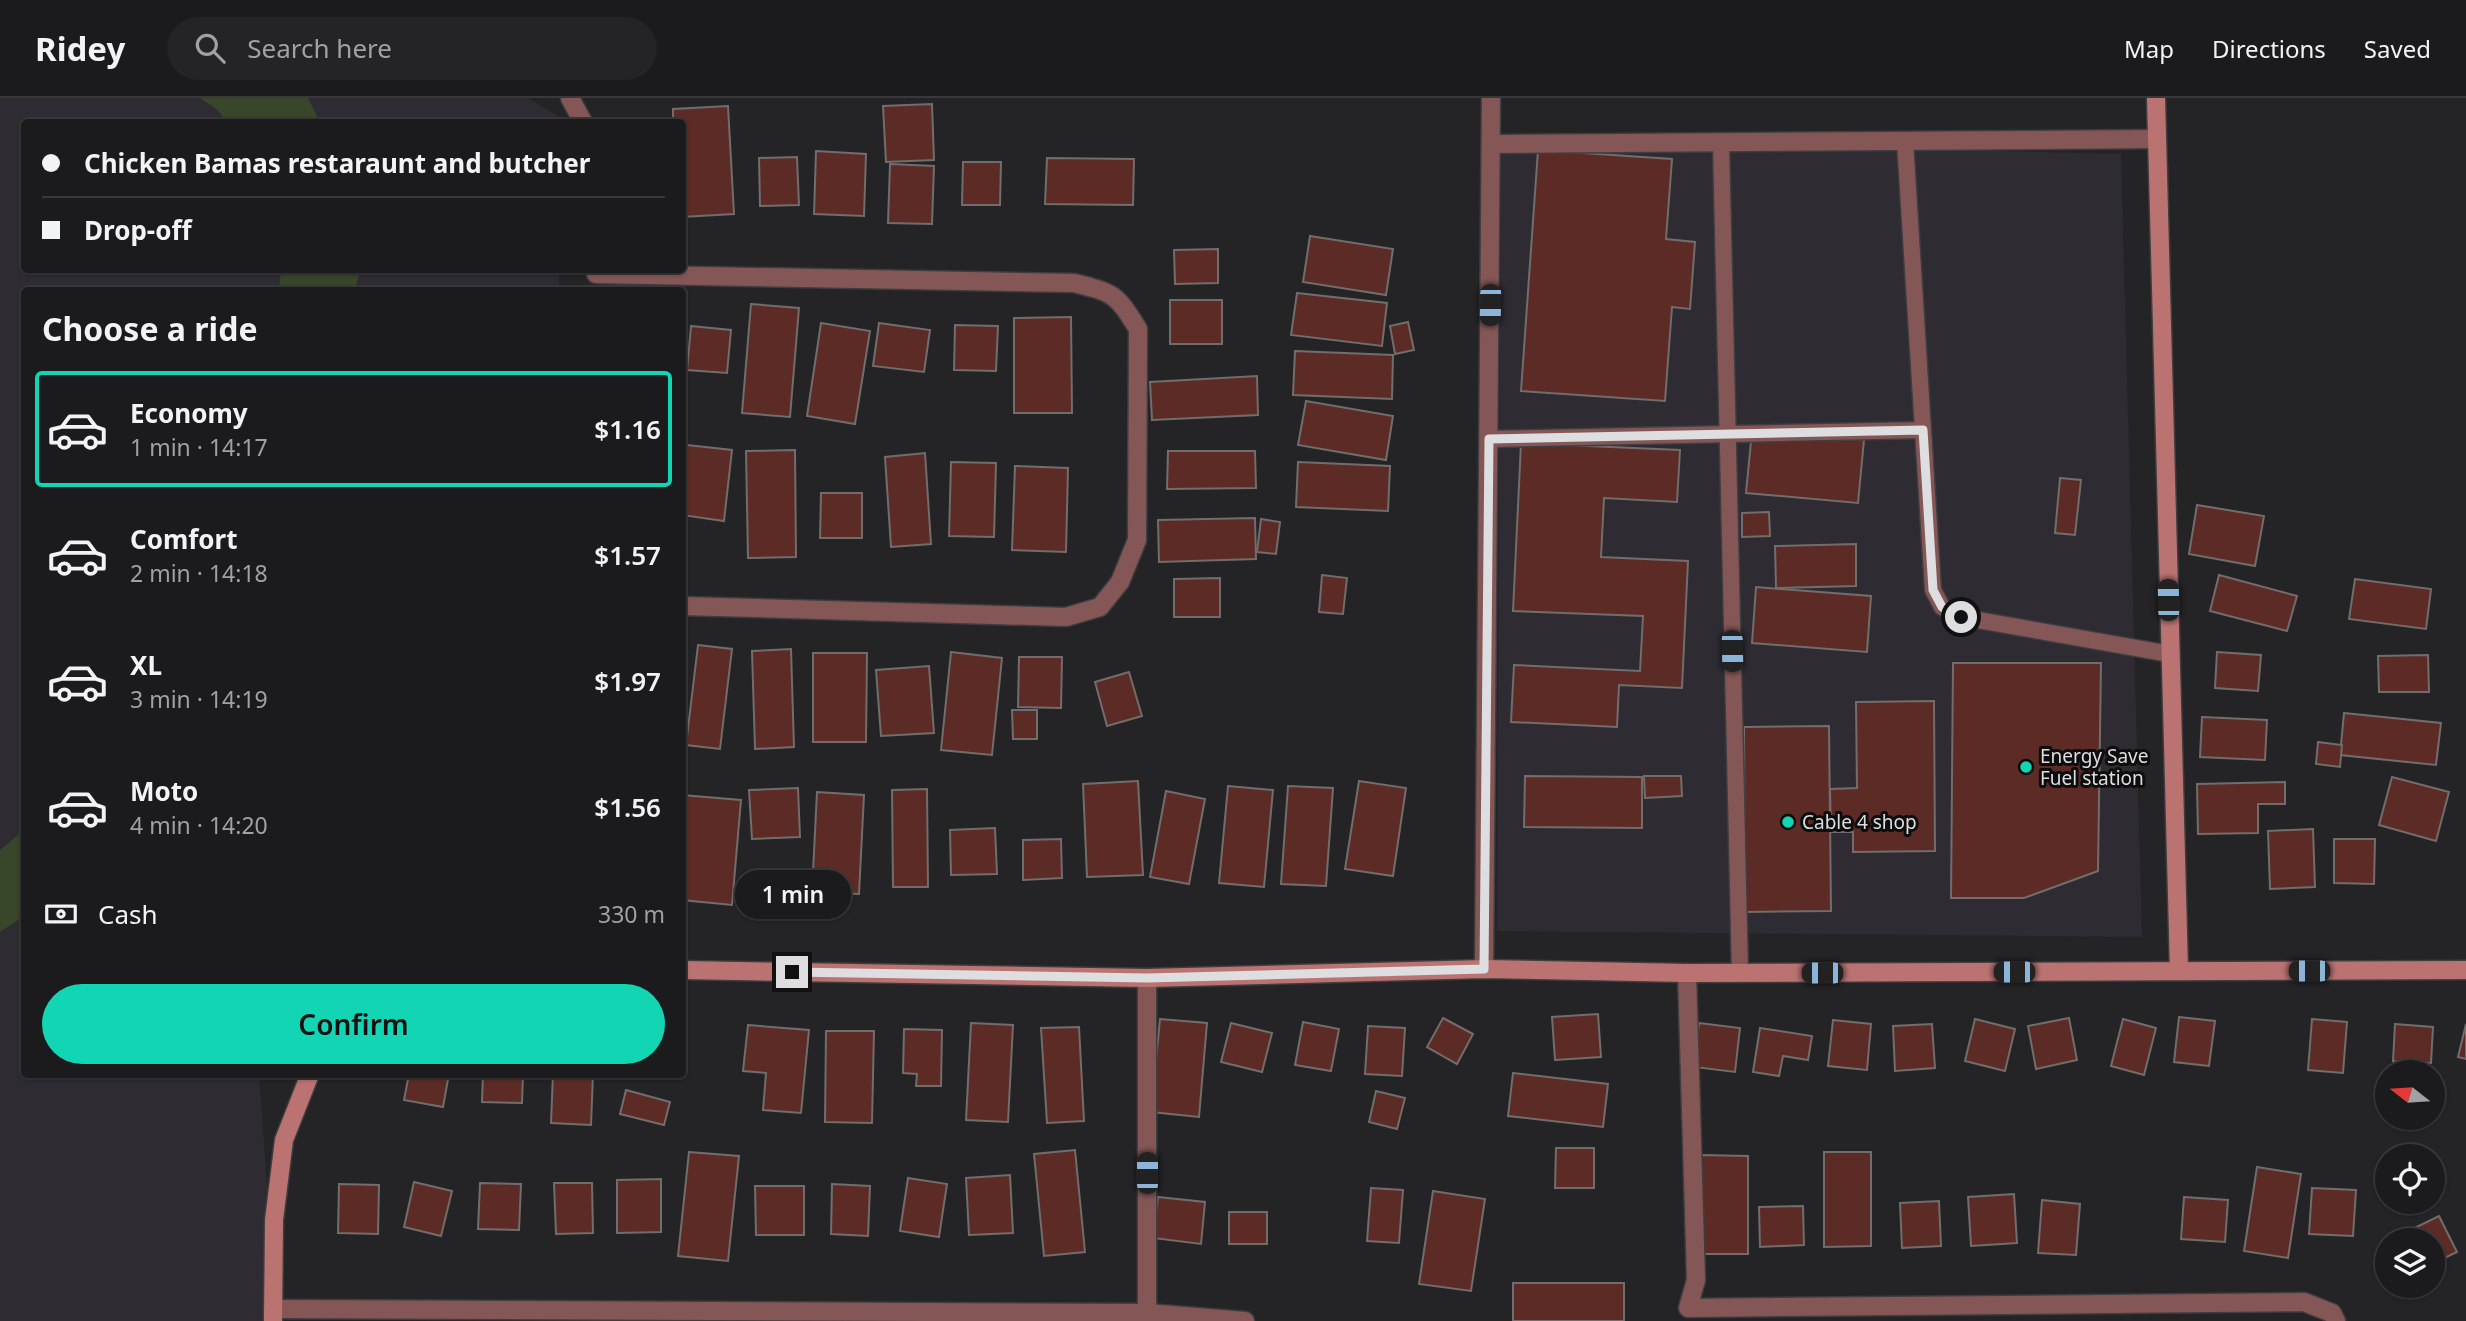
<!DOCTYPE html>
<meta charset="utf-8">
<style>
body{margin:0;font-family:"Noto Sans",sans-serif;background:#242325;color:#f1f3f6;height:100vh;display:flex;flex-direction:column;font-size:26px;white-space:nowrap}
*{box-sizing:border-box;margin:0}
p{font-size:23px;color:#a0a1a3}
.icon{flex:none;width:38px;height:38px;fill:none;stroke:currentColor;stroke-width:2;stroke-linecap:round;stroke-linejoin:round}
.map{position:relative;flex:1;overflow:hidden}
.drawer{position:absolute;left:21px;top:189px;width:665px;height:791px;display:flex;flex-direction:column;background:#1b1a1c;border-radius:7px;box-shadow:0 2px 5px #0004,0 0 0 2px #39383b}
.drawer>*{flex:none}
.banner{position:absolute;left:21px;top:21px;width:665px;height:154px;border-radius:7px;box-shadow:0 2px 5px #0004,0 0 0 2px #39383b;display:grid;align-content:center;height:154px;padding:0 21px;background:#1b1a1c}
.needle{width:46px;rotate:287deg}
.controls{position:absolute;left:2375px;top:962px;display:grid;gap:14px}
.controls a{display:grid;place-items:center;width:70px;height:70px;border-radius:50%;background:#1b1a1c;box-shadow:0 2px 5px #0004,0 0 0 2px #39383b;font-size:35px}
.end{position:absolute;width:32px;height:32px;margin:-16px;border:9px solid #dedddf;background:#111;box-shadow:0 0 0 4px #111}
.from{border-radius:50%}
.bubble{position:absolute;height:49px;border-radius:24px;background:#1b1a1c;box-shadow:0 2px 5px #0004,0 0 0 2px #39383b;font-size:23px;font-weight:600;line-height:49px;text-align:center}
.car{position:absolute;width:21px;height:42px;margin:-21px -10px;border-radius:9px;box-shadow:0 0 5px 2px #0007;background:linear-gradient(#222 24%,#8ab4d8 0 40%,#222 0 76%,#8ab4d8 0 86%,#222 0)}
.banner b{display:flex;align-items:center;gap:24px;height:66px;font-size:26px}
.banner b+b{border-top:2px solid #39383b}
.banner i{width:18px;height:18px;background:#f1f3f6}
ul{padding:0;list-style:none}
li{display:flex;align-items:center;gap:21px;height:116px;margin:0 14px 10px;padding:0 7px;border:4px solid transparent;border-radius:7px}
li div{flex:1}
li b{display:block;font-size:26px}
li em{font-style:normal;font-weight:600}
li.selected{border-color:#12d5b4}
li>.icon{width:63px;height:63px;stroke-width:1.5}
h2{padding:0 21px;font-size:32px;line-height:84px}
.pay{display:flex;align-items:center;gap:18px;height:77px;padding:0 21px;font-size:26px}
.pay p{margin-inline-start:auto}
.button{display:flex;gap:14px;margin-top:auto;padding:14px 21px}
.button a{flex:1;height:80px;border-radius:42px;background:#12d5b4;color:#111;font-size:28px;font-weight:600;line-height:80px;text-align:center}
header{display:flex;align-items:center;gap:42px;box-sizing:border-box;height:98px;padding:0 35px;background:#1b1a1c;border-bottom:2px solid #39383b}
header strong{font-size:33px}
nav{display:flex;gap:38px;margin-inline-start:auto;font-size:24px}
.search{width:490px;height:63px;background:#242325;display:flex;align-items:center;gap:18px;box-sizing:border-box;padding:0 24px;border-radius:38px;color:#a0a1a3;font-size:26px}
.map>svg:first-child{display:block}
</style>
<header>
<strong>Ridey</strong>
<div class="search"><svg class="icon" aria-label="search" viewBox="0 0 24 24"><circle cx="10" cy="10" r="6"/><path d="M15 15l6 6"/></svg>Search here</div>
<nav><a>Map</a><a>Directions</a><a>Saved</a></nav>
</header>
<div class="map">
<svg width="2466" height="1223" viewBox="0 0 2466 1223">
<rect width="100%" height="100%" fill="#242326"/>
<!-- built -->
<g fill="#2e2b33">
<polygon points="0,0 528,0 559,19 559,24 24,24 24,172 559,172 559,192 24,192 24,976 259,977 277,1223 0,1223"/>
<polygon points="1501,41 2121,56 2142,839 1497,833"/>
</g>
<!-- green -->
<g fill="#38462a">
<polygon points="200,0 308,0 320,24 228,24 215,10"/>
<polygon points="281,172 360,172 355,192 279,192"/>
<polygon points="24,732 24,818 0,834 0,752"/>
</g>
<!-- building -->
<g fill="#5d2b26" stroke="#716d6c" stroke-width="2">
<polygon points="932,6 934,62 886,64 883,8"/>
<polygon points="728,8 734,116 682,119 682,24 673,24 673,11"/>
<polygon points="1538,52 1672,61 1666,141 1695,144 1690,211 1672,209 1665,303 1521,293"/>
<polygon points="816,53 866,56 864,118 814,116"/>
<polygon points="797,59 799,107 760,108 759,60"/>
<polygon points="1047,60 1134,61 1133,107 1045,106"/>
<polygon points="963,64 1001,64 1000,107 962,107"/>
<polygon points="890,66 934,68 932,126 888,125"/>
<polygon points="1310,138 1393,151 1386,197 1303,184"/>
<polygon points="1218,151 1218,185 1175,186 1174,152"/>
<polygon points="1297,195 1387,205 1382,248 1291,237"/>
<rect x="1170" y="202" width="52" height="44"/>
<polygon points="751,206 799,210 790,319 742,315"/>
<polygon points="1071,219 1072,315 1014,315 1014,220"/>
<polygon points="1408,224 1414,252 1395,256 1390,228"/>
<polygon points="821,225 870,233 855,326 807,318"/>
<polygon points="879,225 930,232 924,274 873,268"/>
<polygon points="955,227 998,228 996,273 954,272"/>
<polygon points="691,228 731,232 727,275 687,272"/>
<polygon points="1295,253 1393,257 1392,301 1293,297"/>
<polygon points="1257,278 1258,317 1152,322 1150,284"/>
<polygon points="1306,303 1393,318 1386,362 1298,347"/>
<polygon points="1752,333 1864,342 1858,405 1746,395"/>
<polygon points="1521,345 1680,352 1677,404 1604,400 1601,459 1688,463 1682,590 1619,587 1617,629 1511,624 1514,567 1640,573 1643,518 1513,513"/>
<polygon points="687,347 732,352 724,423 682,417 682,388"/>
<polygon points="795,352 796,459 748,460 746,353"/>
<polygon points="1168,353 1255,353 1256,390 1167,391"/>
<polygon points="925,355 931,446 891,449 885,359"/>
<polygon points="951,364 996,365 994,439 949,438"/>
<polygon points="1298,364 1390,368 1388,413 1296,409"/>
<polygon points="1015,368 1068,370 1066,454 1012,452"/>
<polygon points="2060,380 2081,382 2075,437 2055,435"/>
<polygon points="821,395 862,395 862,440 820,440"/>
<polygon points="2197,407 2264,418 2255,468 2189,456"/>
<polygon points="1769,414 1770,438 1742,439 1742,415"/>
<polygon points="1255,420 1256,461 1159,464 1158,422"/>
<polygon points="1261,421 1280,424 1276,456 1257,454"/>
<polygon points="1856,446 1856,488 1776,490 1775,448"/>
<polygon points="1322,477 1347,480 1343,516 1319,514"/>
<polygon points="2219,477 2297,498 2287,533 2210,513"/>
<polygon points="1220,480 1220,519 1174,519 1174,481"/>
<polygon points="2355,481 2431,491 2426,531 2349,521"/>
<polygon points="1756,489 1871,498 1867,554 1752,545"/>
<polygon points="698,547 732,551 720,651 686,647"/>
<polygon points="791,551 794,649 755,651 752,553"/>
<polygon points="951,554 1002,560 992,657 941,652"/>
<polygon points="2217,554 2261,557 2258,593 2215,590"/>
<polygon points="813,555 867,555 866,644 813,644"/>
<polygon points="2428,557 2429,594 2379,594 2378,558"/>
<polygon points="1019,559 1062,559 1061,610 1018,609"/>
<polygon points="1953,565 2101,565 2098,773 2024,800 1951,800"/>
<polygon points="929,568 934,635 881,638 876,572"/>
<polygon points="1129,574 1142,618 1107,628 1095,584"/>
<polygon points="1934,603 1935,753 1853,754 1853,734 1831,734 1830,691 1857,690 1856,604"/>
<polygon points="1012,612 1037,612 1037,641 1013,641"/>
<polygon points="2344,615 2441,625 2436,667 2340,657"/>
<polygon points="2202,619 2267,622 2265,662 2200,659"/>
<polygon points="1829,628 1831,813 1745,814 1744,629"/>
<polygon points="2318,644 2342,647 2340,669 2316,666"/>
<polygon points="1525,678 1642,679 1642,730 1524,729"/>
<polygon points="1644,678 1681,678 1682,698 1645,700"/>
<polygon points="2392,679 2449,694 2436,743 2379,727"/>
<polygon points="1138,683 1143,777 1087,779 1083,686"/>
<polygon points="1359,683 1406,690 1393,778 1345,771"/>
<polygon points="2285,684 2285,706 2258,706 2258,735 2198,736 2197,686"/>
<polygon points="1228,688 1273,692 1264,789 1219,785"/>
<polygon points="1288,688 1333,690 1326,788 1281,786"/>
<polygon points="798,690 800,739 752,741 749,692"/>
<polygon points="927,691 928,789 893,789 892,692"/>
<polygon points="1166,693 1205,701 1189,786 1150,779"/>
<polygon points="817,694 864,697 859,796 812,794"/>
<polygon points="682,697 741,702 732,807 682,802"/>
<polygon points="995,730 997,776 951,777 950,732"/>
<polygon points="2313,731 2315,789 2270,791 2268,733"/>
<polygon points="1061,741 1062,780 1023,782 1023,742"/>
<polygon points="2334,741 2375,741 2374,786 2334,785"/>
<polygon points="1598,916 1601,959 1555,962 1552,919"/>
<polygon points="2179,919 2215,923 2209,968 2174,964"/>
<polygon points="1443,920 1473,936 1457,966 1427,949"/>
<polygon points="2069,920 2077,962 2036,971 2028,928"/>
<polygon points="1160,921 1207,925 1199,1019 1151,1014"/>
<polygon points="1975,921 2015,931 2005,973 1965,963"/>
<polygon points="2123,921 2156,930 2144,977 2111,968"/>
<polygon points="2312,921 2347,924 2343,975 2308,972"/>
<polygon points="1833,922 1871,926 1867,972 1828,968"/>
<polygon points="1303,924 1339,931 1331,973 1295,967"/>
<polygon points="971,925 1013,927 1008,1024 966,1022"/>
<polygon points="1231,925 1272,935 1262,974 1221,964"/>
<polygon points="1699,925 1740,930 1735,974 1694,969"/>
<polygon points="1932,926 1935,970 1895,973 1893,928"/>
<polygon points="2395,926 2433,929 2431,965 2393,963"/>
<polygon points="2466,926 2466,961 2458,959"/>
<polygon points="748,927 809,932 801,1015 763,1012 766,975 743,973"/>
<polygon points="1368,928 1405,930 1402,978 1365,976"/>
<polygon points="1079,929 1084,1023 1047,1025 1041,930"/>
<polygon points="1760,930 1812,938 1808,962 1783,958 1779,978 1753,974"/>
<polygon points="904,931 942,932 941,988 916,988 917,976 903,975"/>
<polygon points="826,933 874,933 872,1025 825,1024"/>
<polygon points="1513,975 1608,986 1603,1029 1508,1018"/>
<polygon points="409,976 449,976 443,1009 404,1002"/>
<polygon points="483,976 523,976 522,1005 482,1004"/>
<polygon points="553,976 593,976 591,1027 551,1025"/>
<polygon points="626,992 670,1004 664,1027 620,1016"/>
<polygon points="1376,993 1405,1000 1397,1031 1369,1024"/>
<polygon points="1556,1050 1594,1050 1594,1090 1555,1090"/>
<polygon points="1075,1052 1085,1154 1044,1158 1034,1056"/>
<polygon points="689,1054 739,1058 728,1163 678,1158"/>
<polygon points="1824,1054 1871,1054 1871,1148 1824,1149"/>
<polygon points="1701,1057 1748,1058 1748,1156 1700,1156"/>
<polygon points="2257,1069 2301,1076 2288,1160 2244,1153"/>
<polygon points="1010,1077 1013,1135 969,1137 966,1080"/>
<polygon points="908,1080 947,1086 939,1139 900,1133"/>
<polygon points="661,1081 661,1134 617,1135 617,1082"/>
<polygon points="414,1084 452,1093 441,1138 404,1129"/>
<polygon points="480,1085 521,1086 519,1132 478,1131"/>
<polygon points="554,1085 592,1085 593,1135 556,1136"/>
<polygon points="339,1086 379,1087 378,1136 338,1135"/>
<polygon points="832,1086 870,1088 868,1138 831,1136"/>
<polygon points="755,1088 804,1088 804,1137 756,1137"/>
<polygon points="1371,1090 1403,1092 1399,1145 1367,1143"/>
<polygon points="2312,1090 2356,1092 2353,1138 2309,1136"/>
<polygon points="1433,1093 1485,1101 1471,1193 1419,1186"/>
<polygon points="2014,1096 2017,1145 1971,1148 1968,1099"/>
<polygon points="1158,1099 1205,1104 1201,1146 1153,1140"/>
<polygon points="2184,1099 2228,1102 2225,1144 2181,1141"/>
<polygon points="2042,1102 2080,1106 2076,1157 2038,1155"/>
<polygon points="1939,1103 1941,1148 1902,1150 1900,1105"/>
<polygon points="1803,1108 1804,1147 1760,1149 1759,1109"/>
<rect x="1229" y="1114" width="38" height="32"/>
<polygon points="2439,1118 2457,1154 2432,1166 2432,1143 2405,1143 2402,1136"/>
<rect x="1513" y="1185" width="111" height="38"/>
</g>
<g fill="none" stroke-linecap="round" stroke-linejoin="round">
<defs>
<g id="lane">
<polyline points="1905,43 1933,492 1942,509 1961,519 2170,556"/>
<polyline points="1721,45 1740,875"/>
<polyline points="1489,341 1923,332"/>
</g>
<g id="street">
<polyline points="570,0 583,24"/>
<polyline points="1491,46 2156,41"/>
<path d="M596 176 1074 185C1115 195 1116 196 1138 231L1137 442 1120 484 1100 509 1066 519 682 508"/>
<polyline points="1484,871 1491,0"/>
<polyline points="1687,875 1696,1182 1688,1210 2304,1204 2332,1215 2336,1223"/>
<polyline points="1147,880 1147,1215"/>
<polyline points="273,1211 1147,1215 1245,1223"/>
</g>
<g id="secondary">
<polyline points="2156,0 2179,873"/>
<polyline points="682,872 1147,880 1484,871 1687,875 2466,872"/>
<polyline points="273,1223 274,1122 284,1042 310,976"/>
</g>
</defs>
<!-- lane casing -->
<use href="#lane" stroke="#3e3d40" stroke-width="19"/>
<!-- street casing -->
<use href="#street" stroke="#3e3d40" stroke-width="21"/>
<!-- secondary casing -->
<use href="#secondary" stroke="#3e3d40" stroke-width="21"/>
<!-- lane -->
<use href="#lane" stroke="#845756" stroke-width="16"/>
<!-- street -->
<use href="#street" stroke="#845756" stroke-width="18"/>
<!-- secondary -->
<use href="#secondary" stroke="#bb7372" stroke-width="18"/>
</g>
<g fill="none" stroke-linecap="round" stroke-linejoin="round">
<!-- route -->
<polyline stroke="#dedddf" stroke-width="9" points="792,874 1147,880 1484,871 1489,341 1923,332 1933,492 1942,509 1961,519"/>
</g>
<!-- markers -->
<g fill="#12d5b4" stroke="#0d0d0e" stroke-width="2.5">
<circle cx="2026" cy="669" r="7"/>
<circle cx="1788" cy="724" r="7"/>
</g>
<g text-anchor="middle" dominant-baseline="central" stroke-width="6" stroke-linejoin="round" paint-order="stroke">
<!-- poi labels -->
<g font-size="19" fill="#dedddf" stroke="#0d0d0e" text-anchor="start">
<text x="2040" y="658">Energy Save<tspan x="2040" dy="22">Fuel station</tspan></text>
<text x="1802" y="724">Cable 4 shop</text>
</g>
</g>
</svg>
<div class="controls">
<a><svg class="needle" viewBox="-14 -14 28 28"><path d="M0-13l5 13h-10z" fill="#e53935"/><path d="M0 13l5-13h-10z" fill="#a0a1a3"/></svg></a>
<a><svg class="icon" aria-label="locate" viewBox="0 0 24 24"><circle cx="12" cy="12" r="6"/><path d="M12 2v4M12 18v4M2 12h4M18 12h4"/></svg></a>
<a><svg class="icon" aria-label="layers" viewBox="0 0 24 24"><path d="M12 4l9 5-9 5-9-5zM3 14l9 5 9-5"/></svg></a>
</div>
<i class="end from" style="left:1961px;top:519px"></i>
<i class="end" style="left:792px;top:874px"></i>
<div class="bubble" style="left:735px;top:772px;width:116px">1 min</div>
<i class="car" style="left:1490px;top:207px;rotate:181deg"></i>
<i class="car" style="left:2168px;top:502px;rotate:359deg"></i>
<i class="car" style="left:1732px;top:553px;rotate:179deg"></i>
<i class="car" style="left:2309px;top:873px;rotate:270deg"></i>
<i class="car" style="left:2014px;top:874px;rotate:270deg"></i>
<i class="car" style="left:1822px;top:875px;rotate:270deg"></i>
<i class="car" style="left:1147px;top:1075px;rotate:0deg"></i>
<div class="banner">
<b><i class="from"></i>Chicken Bamas restaraunt and butcher</b>
<b><i></i>Drop-off</b>
</div>
<section class="drawer">
<h2>Choose a ride</h2>
<ul>
<li class="selected"><svg class="icon" aria-label="car" viewBox="0 0 24 24"><path d="M5 17H2v-5l4-1 3-4h7l3 4 3 1v5h-3M9 17h6M6 11h13"/><circle cx="7" cy="17" r="2"/><circle cx="17" cy="17" r="2"/></svg><div><b>Economy</b><p>1 min · 14:17</p></div><em>$1.16</em></li>
<li><svg class="icon" aria-label="car" viewBox="0 0 24 24"><path d="M5 17H2v-5l4-1 3-4h7l3 4 3 1v5h-3M9 17h6M6 11h13"/><circle cx="7" cy="17" r="2"/><circle cx="17" cy="17" r="2"/></svg><div><b>Comfort</b><p>2 min · 14:18</p></div><em>$1.57</em></li>
<li><svg class="icon" aria-label="car" viewBox="0 0 24 24"><path d="M5 17H2v-5l4-1 3-4h7l3 4 3 1v5h-3M9 17h6M6 11h13"/><circle cx="7" cy="17" r="2"/><circle cx="17" cy="17" r="2"/></svg><div><b>XL</b><p>3 min · 14:19</p></div><em>$1.97</em></li>
<li><svg class="icon" aria-label="car" viewBox="0 0 24 24"><path d="M5 17H2v-5l4-1 3-4h7l3 4 3 1v5h-3M9 17h6M6 11h13"/><circle cx="7" cy="17" r="2"/><circle cx="17" cy="17" r="2"/></svg><div><b>Moto</b><p>4 min · 14:20</p></div><em>$1.56</em></li>
</ul>
<div class="pay"><svg class="icon" aria-label="cash" viewBox="0 0 24 24"><path d="M3 7h18v10H3z"/><circle cx="12" cy="12" r="2"/></svg>Cash<p>330 m</p></div>
<div class="button"><a>Confirm</a></div>
</section>
</div>
